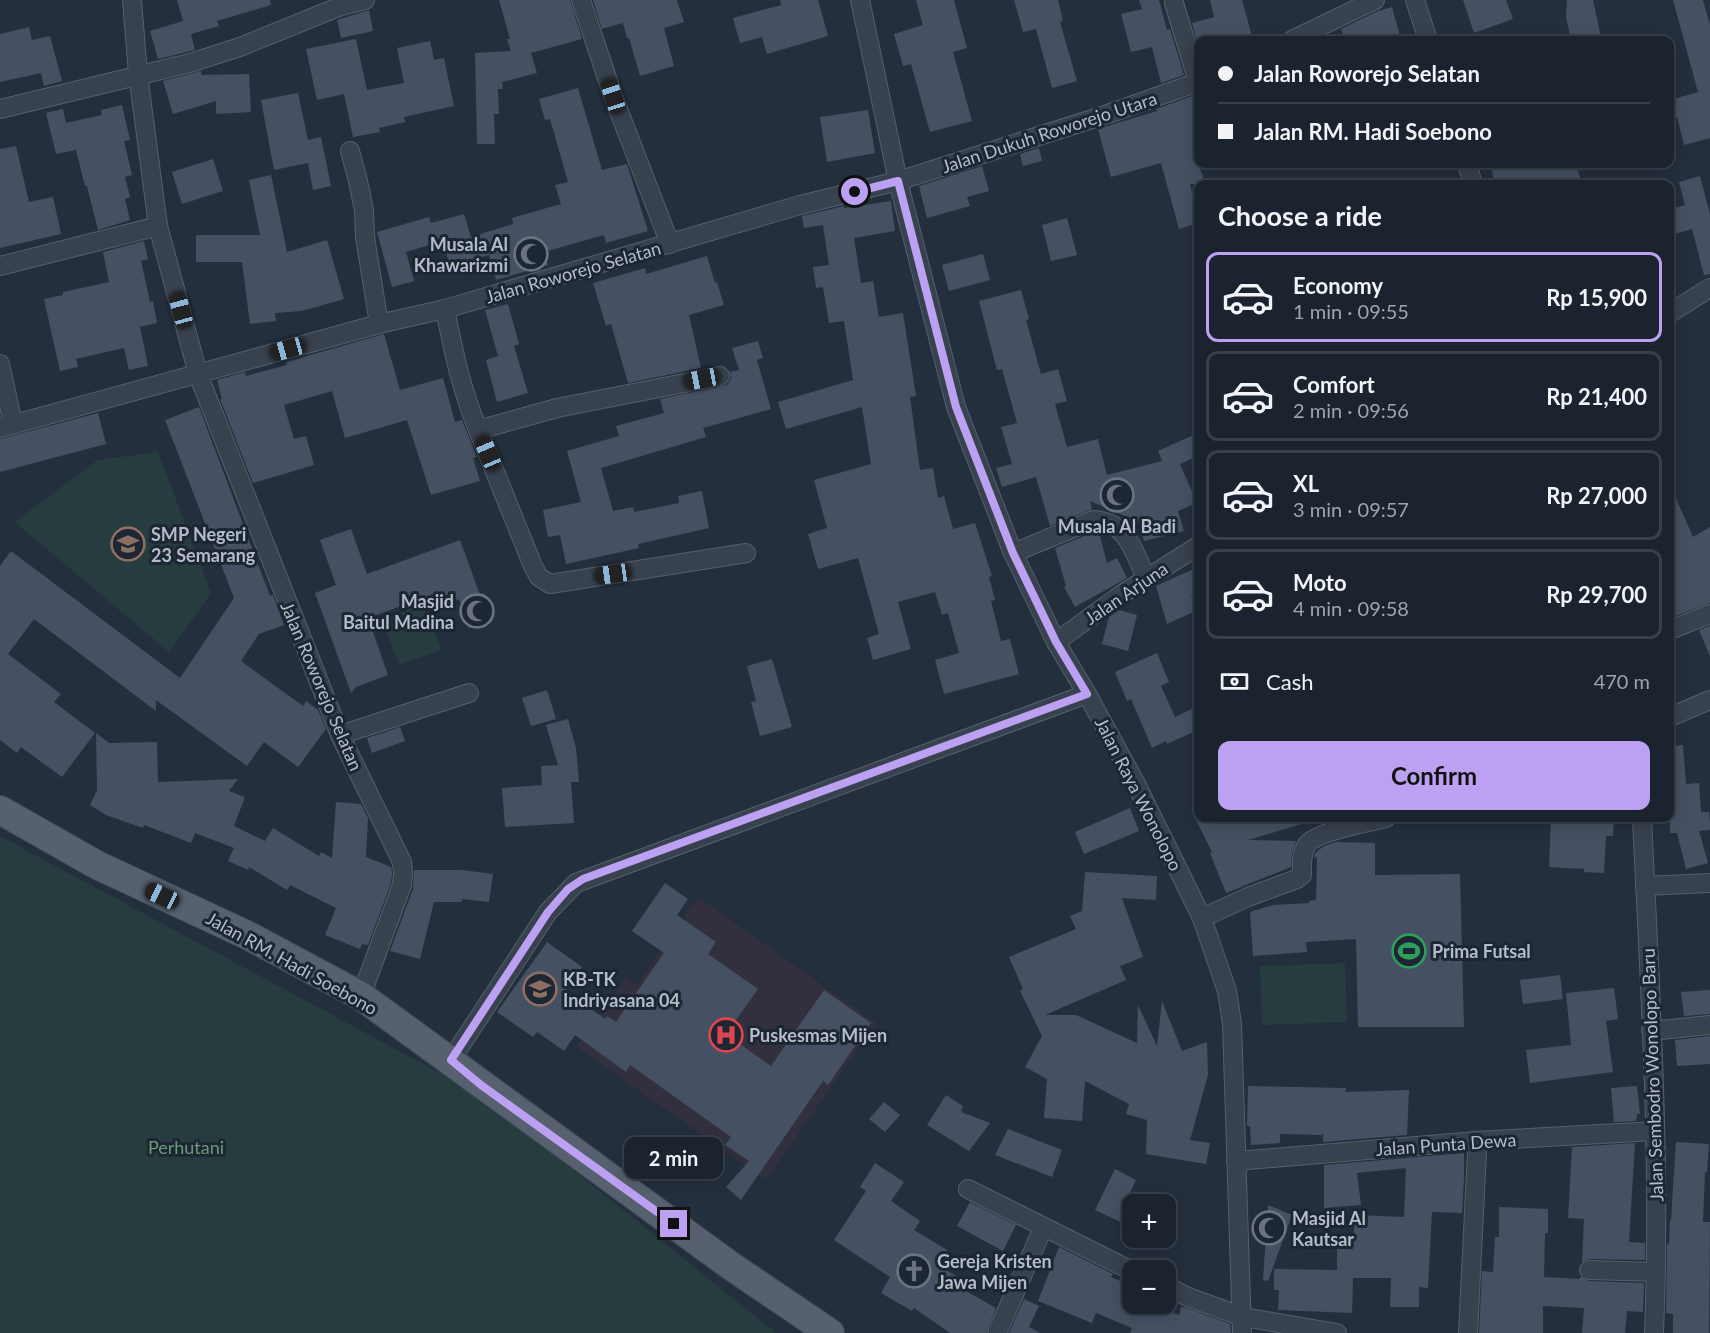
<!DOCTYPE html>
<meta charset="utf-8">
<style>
body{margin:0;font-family:Lato,sans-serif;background:#242b36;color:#f1f3f6;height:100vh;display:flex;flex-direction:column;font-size:22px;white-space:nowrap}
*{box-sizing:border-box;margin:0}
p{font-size:20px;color:#a0a4aa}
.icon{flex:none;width:33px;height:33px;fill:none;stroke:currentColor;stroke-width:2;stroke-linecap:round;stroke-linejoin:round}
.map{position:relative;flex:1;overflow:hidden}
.drawer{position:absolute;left:1194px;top:180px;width:480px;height:642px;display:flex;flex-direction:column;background:#1b232e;border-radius:12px;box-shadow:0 3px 15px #0003,0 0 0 2px #39404a}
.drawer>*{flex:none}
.top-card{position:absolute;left:1194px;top:36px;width:480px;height:132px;border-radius:12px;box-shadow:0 3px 15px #0003,0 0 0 2px #39404a;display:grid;align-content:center;height:132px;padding:0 24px;background:#1b232e}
.fabs{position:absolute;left:1122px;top:1194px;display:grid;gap:12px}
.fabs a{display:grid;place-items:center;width:54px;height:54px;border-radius:12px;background:#1b232e;box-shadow:0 3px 15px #0003,0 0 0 2px #39404a;font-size:30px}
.end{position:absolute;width:27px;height:27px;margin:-14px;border:8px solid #bca0f2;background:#111;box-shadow:0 0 0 3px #111}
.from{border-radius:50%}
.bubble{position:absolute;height:42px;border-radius:12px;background:#1b232e;box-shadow:0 3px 15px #0003,0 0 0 2px #39404a;font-size:20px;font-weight:700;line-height:42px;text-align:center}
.car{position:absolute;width:18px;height:36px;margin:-18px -9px;border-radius:8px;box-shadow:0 0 4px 2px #0007;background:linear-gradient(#222 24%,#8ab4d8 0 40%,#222 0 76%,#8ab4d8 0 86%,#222 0)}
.top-card b{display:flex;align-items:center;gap:21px;height:57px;font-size:22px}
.top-card b+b{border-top:2px solid #39404a}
.top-card i{width:15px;height:15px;background:#f1f3f6}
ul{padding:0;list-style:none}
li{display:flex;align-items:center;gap:18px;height:90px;margin:0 12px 9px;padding:0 12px;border:3px solid #39404a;border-radius:12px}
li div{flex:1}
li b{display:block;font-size:22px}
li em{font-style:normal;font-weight:700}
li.active{border-color:#bca0f2}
li>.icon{width:54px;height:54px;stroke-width:1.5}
h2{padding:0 24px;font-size:27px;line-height:72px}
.pay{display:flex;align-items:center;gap:15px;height:66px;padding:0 24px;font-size:22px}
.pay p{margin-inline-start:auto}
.primary-button{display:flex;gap:12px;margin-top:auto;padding:12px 24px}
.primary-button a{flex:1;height:69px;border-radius:12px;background:#bca0f2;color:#111;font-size:24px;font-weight:700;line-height:69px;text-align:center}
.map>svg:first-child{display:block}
</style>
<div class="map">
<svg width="1710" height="1333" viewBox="0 0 1710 1333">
<rect width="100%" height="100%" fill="#242f3e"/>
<!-- medical -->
<polygon fill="#32303f" points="698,897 876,1023 766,1180 577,1047 625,978 637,986"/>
<!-- green -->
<g fill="#263c3f">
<polygon points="158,452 211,593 169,652 15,522 98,460"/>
<polygon points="425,604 441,650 399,665 382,620"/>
<polygon points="0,836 479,1094 776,1333 0,1333"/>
<polygon points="1345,963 1347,1022 1262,1025 1260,966"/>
</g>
<!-- building -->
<g fill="#455162">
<polygon points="177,0 270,0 271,5 217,21 219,26 191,34 195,50 158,59 150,31 183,21"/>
<polygon points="499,0 570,0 582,39 531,53 537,73 502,82 503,89 498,89 499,114 494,114 495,144 477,144 475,53 511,51 507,39 510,39"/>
<polygon points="593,0 677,0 684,22 664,28 674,66 640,76 629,38 627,38 623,23 602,29"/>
<polygon points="780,0 818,0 828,36 767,54 762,37 740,43 733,18 781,5"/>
<polygon points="916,0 954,0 967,48 953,52 972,121 930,132 911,64 903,66 894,34 923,25"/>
<polygon points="1014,0 1058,0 1063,21 1060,22 1077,81 1052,88 1036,29 1023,32"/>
<polygon points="1139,0 1159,0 1167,30 1170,29 1184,75 1161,83 1152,47 1131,52 1121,14 1142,9"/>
<polygon points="1210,0 1242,0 1253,40 1198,40 1198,45 1192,23 1214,17"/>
<polygon points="1463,0 1506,0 1513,19 1474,33"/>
<polygon points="1567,0 1593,0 1601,37 1585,40 1571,40 1566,17"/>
<polygon points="1673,0 1703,0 1710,25 1710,138 1684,145 1677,117 1670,120 1670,100 1698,92"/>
<polygon points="1392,7 1401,40 1345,40 1341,29 1378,11"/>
<polygon points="369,10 373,31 341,38 337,20"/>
<polygon points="29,27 32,40 50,36 62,81 44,86 41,73 0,82 0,34"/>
<polygon points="356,39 367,90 404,83 397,48 430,41 434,60 444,58 454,106 404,117 405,122 379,128 380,132 353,137 344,94 317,100 306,49"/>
<polygon points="201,71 202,75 249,74 251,112 216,114 216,101 173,114 163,81"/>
<polygon points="578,88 602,170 627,164 648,231 606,243 604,235 544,252 548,265 496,280 489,255 450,266 443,241 406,252 414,281 392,287 377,232 429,217 431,223 464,214 471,237 513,224 512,218 561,204 555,185 568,182 550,119 545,120 539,99"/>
<polygon points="298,93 308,140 321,137 331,186 313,190 308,163 274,170 261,100"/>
<polygon points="1198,94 1198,164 1206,184 1190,184 1198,223 1179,229 1161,163 1111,177 1098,129 1157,111 1156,109"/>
<polygon points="122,105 130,140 124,141 132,175 125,177 130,197 125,199 130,220 98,230 87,186 85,186 76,150 56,154 46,113 63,109 66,123 102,115 101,110"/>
<polygon points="868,110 875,153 827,162 820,117"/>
<polygon points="16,146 29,202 53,197 61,234 0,248 0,149"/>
<polygon points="1039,148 1042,161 1023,166 1020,154"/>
<polygon points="213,159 223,191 182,204 172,172"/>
<polygon points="1490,164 1576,164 1582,184 1528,184 1527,179 1507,184 1495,184"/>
<polygon points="982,166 989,191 967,197 970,206 927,218 919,186"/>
<polygon points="271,175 287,252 327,240 344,299 302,311 275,313 276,321 250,324 242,262 196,262 196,235 260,235 249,180"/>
<polygon points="1700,176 1710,214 1710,274 1704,275 1692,229 1674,234 1670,218 1670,209 1685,205 1679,182"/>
<polygon points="891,201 895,231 854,238 861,283 873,281 879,317 903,313 916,396 910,397 920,470 933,468 938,498 944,496 953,529 975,523 992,576 989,577 995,600 991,601 1001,641 1010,639 1019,674 944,694 935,660 959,653 948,613 942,615 935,592 898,602 911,649 873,660 867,638 879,634 858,558 818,569 808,534 827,528 814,480 871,464 862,407 786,429 778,402 853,380 844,321 829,323 823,287 816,288 813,267 829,265 823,225 804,228 802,216 844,206 844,208"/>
<polygon points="1067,218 1077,255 1051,261 1042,225"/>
<polygon points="144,241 148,259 141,261 150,302 153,301 157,323 140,327 148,366 129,370 124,348 76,359 78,367 60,371 44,299 63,295 63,292 109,282 103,252"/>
<polygon points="983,254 990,280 949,291 942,265"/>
<polygon points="707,256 715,283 717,282 724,305 689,315 701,368 628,383 611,324 606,326 593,283 645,268 646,274"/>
<polygon points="1021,290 1029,319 1026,320 1041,374 1058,369 1067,401 1055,404 1067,447 1098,439 1107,475 1162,461 1158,451 1198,433 1198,456 1180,464 1197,503 1178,511 1184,531 1144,541 1139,522 1090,501 1092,509 1050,526 1036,477 1002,487 996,468 1012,464 1001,427 1017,423 1002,369 997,370 979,301"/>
<polygon points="508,304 519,344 514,346 528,393 497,402 486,360 498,356 485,310"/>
<polygon points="384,334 400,390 443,378 455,422 462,420 477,457 473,458 480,481 431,495 407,420 345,438 332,391 284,405 294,439 306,436 314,465 253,483 220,399 222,399 217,380 245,372 246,376 287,365 286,362"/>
<polygon points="758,341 763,358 757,360 771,409 703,428 706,437 601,468 613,511 633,507 634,512 679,503 678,496 702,491 709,528 638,544 639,548 566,564 560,535 548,537 543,510 581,502 567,451 619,436 616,426 664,413 660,399 727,385 731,379 730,372 739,370 732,348"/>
<polygon points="199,407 270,596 273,595 284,625 259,634 241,661 303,706 306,701 318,710 326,729 298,767 264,742 247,766 156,700 156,711 34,619 8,654 61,694 54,702 95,733 62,777 21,747 17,753 0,740 0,566 11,551 180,678 234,598 165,420"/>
<polygon points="98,413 106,444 0,472 0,439"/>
<polygon points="1670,485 1693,537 1710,527 1710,603 1670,618"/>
<polygon points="351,529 367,574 460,540 480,595 484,593 493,620 469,628 459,599 434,609 429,596 368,618 388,675 356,687 351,693 315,593 336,585 320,540"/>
<polygon points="1094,532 1099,532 1107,563 1117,558 1127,578 1075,607 1064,587 1066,586 1055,548"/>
<polygon points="1198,567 1198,592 1191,595 1198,610 1167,624 1156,586"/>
<polygon points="1119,610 1137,615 1128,651 1102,644 1109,617"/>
<polygon points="1710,626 1710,656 1699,630"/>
<polygon points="1157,653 1169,682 1161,686 1175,717 1198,706 1198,730 1167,744 1166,741 1152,748 1131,699 1127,701 1115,672"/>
<polygon points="772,659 792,727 760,736 751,702 756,701 747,666"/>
<polygon points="547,690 556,719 531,726 522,698"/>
<polygon points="568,719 576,748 579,782 571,782 574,823 505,827 502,788 542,785 541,766 558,765 546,725"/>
<polygon points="400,727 405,741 372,753 367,738"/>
<polygon points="96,733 109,743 157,742 158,782 238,779 229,791 245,797 234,826 265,841 273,828 319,856 321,852 332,858 336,802 361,804 368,818 366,857 391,867 392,873 391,883 368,945 362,944 360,949 325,935 336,908 290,885 287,890 249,867 248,870 228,861 234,848 195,833 191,843 144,825 143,828 106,815 90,805 97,790"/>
<polygon points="1683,745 1686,784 1699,783 1701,812 1709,812 1710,824 1710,830 1699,831 1708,863 1686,869 1677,833 1670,833 1670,746"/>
<polygon points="1130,808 1139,831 1084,854 1075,832"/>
<polygon points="1195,818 1307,818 1308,822 1248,840 1296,841 1292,854 1291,867 1226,893 1210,853 1212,852"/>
<polygon points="1551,818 1614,818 1613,836 1606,836 1604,873 1584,872 1584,869 1549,867"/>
<polygon points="1336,842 1375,843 1375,875 1460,874 1464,1027 1358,1027 1356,939 1306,942 1307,952 1253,956 1250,912 1273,905 1309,903 1309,901 1316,900 1317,857 1314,858 1315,853 1324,846"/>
<polygon points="414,870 462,870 493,874 489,902 462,899 462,902 434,902 420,959 390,951 413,889"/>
<polygon points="1085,872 1157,876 1156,900 1122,898 1143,957 1120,966 1126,980 1045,1015 1076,1015 1137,1043 1138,1005 1157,1046 1162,1001 1182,1051 1207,1042 1208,1075 1190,1140 1210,1143 1206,1164 1146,1154 1147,1120 1126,1114 1129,1104 1085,1081 1082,1121 1044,1118 1047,1079 1025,1067 1042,1036 1020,991 1023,989 1009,957 1076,929 1070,916 1082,911"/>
<polygon points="665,883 688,899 677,915 716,942 708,954 758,989 726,1034 771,1066 824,990 871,1023 828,1085 823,1081 741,1200 726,1187 749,1161 725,1145 731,1137 630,1065 626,1072 575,1035 564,1051 537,1032 533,1037 497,1012 547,942 582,967 566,991 605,1019 607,1016 616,1022 664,953 632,931"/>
<polygon points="1560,975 1563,999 1523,1004 1520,980"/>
<polygon points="1614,988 1618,1019 1606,1021 1613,1072 1530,1083 1526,1050 1571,1045 1566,993"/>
<polygon points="1710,990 1710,1014 1684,1016 1681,992"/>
<polygon points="1710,1036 1710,1064 1677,1066 1675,1040"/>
<polygon points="1248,1086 1346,1088 1345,1092 1409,1090 1407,1135 1323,1142 1323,1132 1322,1135 1280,1134 1280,1143 1251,1145 1250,1126 1247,1126"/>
<polygon points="1637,1086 1640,1114 1637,1114 1636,1121 1614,1122 1611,1088"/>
<polygon points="946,1095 963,1106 961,1112 990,1123 969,1151 927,1125"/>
<polygon points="884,1102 900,1115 885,1132 869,1119"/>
<polygon points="1008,1129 1062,1150 1052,1177 995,1155"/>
<polygon points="1676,1142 1709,1144 1707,1173 1705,1172 1703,1222 1710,1222 1709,1333 1673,1333 1673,1314 1666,1313 1667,1244 1669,1245 1670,1220 1671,1220"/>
<polygon points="1635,1143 1629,1242 1645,1243 1645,1260 1589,1259 1582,1262 1584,1219 1568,1218 1572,1147"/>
<polygon points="1464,1153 1464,1177 1462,1213 1432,1212 1428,1288 1419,1287 1419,1307 1390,1307 1391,1278 1353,1278 1352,1313 1278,1310 1279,1290 1274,1290 1274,1269 1337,1270 1337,1249 1353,1249 1355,1215 1404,1217 1406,1168 1357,1173 1361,1205 1324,1208 1324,1165"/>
<polygon points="875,1163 904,1182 891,1201 920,1221 914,1230 947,1250 939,1265 968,1284 964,1290 996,1308 986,1333 950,1333 914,1308 912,1311 881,1293 890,1277 834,1240 866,1191 860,1187"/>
<polygon points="1115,1169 1136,1180 1128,1197 1136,1201 1132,1204 1125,1224 1095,1210"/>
<polygon points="970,1202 1016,1225 1003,1251 957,1226"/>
<polygon points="1268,1205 1292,1215 1268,1281 1263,1280"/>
<polygon points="1499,1207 1548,1209 1548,1233 1545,1233 1544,1277 1579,1279 1581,1277 1589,1281 1644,1283 1643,1312 1627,1311 1625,1333 1582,1333 1584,1308 1543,1306 1543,1333 1479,1333 1482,1271 1493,1272 1495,1237 1499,1237"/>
<polygon points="1059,1247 1113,1274 1111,1277 1132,1286 1132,1304 1150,1304 1179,1315 1181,1307 1187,1308 1230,1324 1231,1333 1130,1333 1132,1328 1096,1313 1092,1323 1038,1301"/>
<polygon points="1024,1299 1039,1306 1029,1327 1040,1333 1009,1333"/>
</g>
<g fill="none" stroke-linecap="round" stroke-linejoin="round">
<defs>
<g id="street">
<polyline points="132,0 138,74 158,226 198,374 340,735 402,862 403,873 402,885 361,996"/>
<polyline points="581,0 613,96 670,244"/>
<polyline points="860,0 898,181 956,407 1013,553 1056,642 1087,694 1135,782 1202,918 1227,991 1232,1024 1242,1333"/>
<polyline points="1415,0 1428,40"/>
<polyline points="1174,3 1198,82"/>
<polyline points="1292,40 1375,0"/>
<polyline points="0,109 190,63 240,47 341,6 365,0"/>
<polyline points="350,151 358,181 364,210 365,237 379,324"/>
<polyline points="1467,164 1473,184"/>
<polyline points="0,266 158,226"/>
<path d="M445 309C454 354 461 388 478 430"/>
<polyline points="1670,313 1710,288"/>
<polyline points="0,364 13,424"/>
<polyline points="720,376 557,408 478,430 533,566 539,577 550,584 746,553"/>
<polyline points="0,428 379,324 445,309 800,205 898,181 1108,114 1198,82"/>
<path d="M1013 553 1093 520C1127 521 1134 552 1146 578"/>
<polyline points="1670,630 1710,614"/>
<polyline points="1056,642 1122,594 1198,546"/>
<polyline points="1670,717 1710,700"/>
<polyline points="340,735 469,693"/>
<path d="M1642 818C1650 989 1661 1161 1654 1333"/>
<polyline points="1645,886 1710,883"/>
<path d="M1202 918 1248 897 1297 879 1302 875C1302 866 1301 854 1306 846 1313 832 1370 822 1386 818"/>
<polyline points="1651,1031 1710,1025"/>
<polyline points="451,1060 548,912 576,883 1087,694"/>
<polyline points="1236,1161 1476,1141 1655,1131"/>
<polyline points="968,1189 1132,1271"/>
<polyline points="1589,1270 1656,1272"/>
<polyline points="1166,1286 1188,1297 1243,1317 1337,1333"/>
<polyline points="997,1333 1043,1228"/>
<polyline points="1468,1333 1477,1152 1476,1141"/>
</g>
<polyline id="primary" points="0,810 97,865 249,936 361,996 731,1266 830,1333"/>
</defs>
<!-- street casing -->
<use href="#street" stroke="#565f6c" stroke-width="20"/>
<!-- primary casing -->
<use href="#primary" stroke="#414a57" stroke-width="30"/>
<!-- street -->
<use href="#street" stroke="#38414e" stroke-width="18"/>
<!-- primary -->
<use href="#primary" stroke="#56606e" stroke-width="28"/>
</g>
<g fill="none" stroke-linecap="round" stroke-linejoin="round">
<!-- route -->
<polyline stroke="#bca0f2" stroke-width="8" points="674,1224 481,1085 451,1060 548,912 568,889 583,879 1087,694 1056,642 1013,553 956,407 898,181 855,192"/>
</g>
<!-- icons -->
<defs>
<symbol id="mosque-ring" viewBox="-11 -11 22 22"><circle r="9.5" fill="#1d2633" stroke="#6b7280" stroke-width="1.5"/><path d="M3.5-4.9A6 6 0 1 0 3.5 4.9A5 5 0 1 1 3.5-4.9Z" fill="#6b7280"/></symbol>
<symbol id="school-ring" viewBox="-11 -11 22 22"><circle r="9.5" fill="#1d2633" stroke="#8d6e63" stroke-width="1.5"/><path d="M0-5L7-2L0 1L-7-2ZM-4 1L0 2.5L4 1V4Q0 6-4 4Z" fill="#8d6e63"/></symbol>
<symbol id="stadium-ring" viewBox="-11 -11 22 22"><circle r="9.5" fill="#1d2633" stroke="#2e9e5b" stroke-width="1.5"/><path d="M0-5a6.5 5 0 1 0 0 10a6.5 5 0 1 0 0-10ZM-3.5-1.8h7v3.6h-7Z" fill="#2e9e5b"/></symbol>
<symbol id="hospital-ring" viewBox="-11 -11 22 22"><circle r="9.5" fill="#1d2633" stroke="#e0444e" stroke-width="1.5"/><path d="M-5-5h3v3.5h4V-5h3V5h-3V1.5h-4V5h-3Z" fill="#e0444e"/></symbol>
<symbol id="church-ring" viewBox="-11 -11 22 22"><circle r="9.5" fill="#1d2633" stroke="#6b7280" stroke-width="1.5"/><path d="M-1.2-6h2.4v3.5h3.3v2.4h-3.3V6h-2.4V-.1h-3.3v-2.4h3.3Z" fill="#6b7280"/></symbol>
</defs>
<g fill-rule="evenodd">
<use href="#mosque-ring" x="512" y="235" width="38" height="38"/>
<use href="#mosque-ring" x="1098" y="476" width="38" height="38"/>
<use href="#school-ring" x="109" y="525" width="38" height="38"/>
<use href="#mosque-ring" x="458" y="592" width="38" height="38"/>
<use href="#stadium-ring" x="1390" y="932" width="38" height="38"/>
<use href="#school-ring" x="521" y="970" width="38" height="38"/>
<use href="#hospital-ring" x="707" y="1016" width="38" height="38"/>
<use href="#mosque-ring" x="1250" y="1209" width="38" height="38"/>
<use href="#church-ring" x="895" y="1252" width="38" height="38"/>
</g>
<g text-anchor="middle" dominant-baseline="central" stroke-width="6" stroke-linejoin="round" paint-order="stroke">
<!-- street labels -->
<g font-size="18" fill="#b4bcc9" stroke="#1d2633">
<text transform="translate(1049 132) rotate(-18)">Jalan Dukuh Roworejo Utara</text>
<text transform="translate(573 272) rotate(-16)">Jalan Roworejo Selatan</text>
<text transform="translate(1126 593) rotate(-34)">Jalan Arjuna</text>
<text transform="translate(322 686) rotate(67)">Jalan Roworejo Selatan</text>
<text transform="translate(1139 794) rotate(63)">Jalan Raya Wonolopo</text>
<text transform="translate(292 963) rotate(29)">Jalan RM. Hadi Soebono</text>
<text transform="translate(1652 1075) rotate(-92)">Jalan Sembodro Wonolopo Baru</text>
<text transform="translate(1446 1144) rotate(-4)">Jalan Punta Dewa</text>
</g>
<!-- poi labels -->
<g font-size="18" font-weight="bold" fill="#b4bcc9" stroke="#1d2633" text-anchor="start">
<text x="508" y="244" text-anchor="end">Musala Al<tspan x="508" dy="21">Khawarizmi</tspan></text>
<text x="1117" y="526" text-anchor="middle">Musala Al Badi</text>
<text x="151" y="534">SMP Negeri<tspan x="151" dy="21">23 Semarang</tspan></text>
<text x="454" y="601" text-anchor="end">Masjid<tspan x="454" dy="21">Baitul Madina</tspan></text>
<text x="1432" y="951">Prima Futsal</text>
<text x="563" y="979">KB-TK<tspan x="563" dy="21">Indriyasana 04</tspan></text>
<text x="749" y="1035">Puskesmas Mijen</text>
<text x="1292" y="1218">Masjid Al<tspan x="1292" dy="21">Kautsar</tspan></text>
<text x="937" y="1261">Gereja Kristen<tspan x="937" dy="21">Jawa Mijen</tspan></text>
</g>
<!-- park labels -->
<g font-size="18" fill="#6b9a76" stroke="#1d2633">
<text x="186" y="1147">Perhutani</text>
</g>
</g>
</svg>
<div class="fabs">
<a>+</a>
<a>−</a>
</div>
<i class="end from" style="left:855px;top:192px"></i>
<i class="end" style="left:674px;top:1224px"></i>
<div class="bubble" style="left:624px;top:1137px;width:99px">2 min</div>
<i class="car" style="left:613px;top:96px;rotate:342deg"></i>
<i class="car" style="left:181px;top:310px;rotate:345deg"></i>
<i class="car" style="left:288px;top:349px;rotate:254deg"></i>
<i class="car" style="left:702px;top:379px;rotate:259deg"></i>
<i class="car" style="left:488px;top:453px;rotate:337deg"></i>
<i class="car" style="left:613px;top:574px;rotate:262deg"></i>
<i class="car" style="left:162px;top:896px;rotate:295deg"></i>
<div class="top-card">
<b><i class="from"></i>Jalan Roworejo Selatan</b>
<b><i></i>Jalan RM. Hadi Soebono</b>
</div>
<section class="drawer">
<h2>Choose a ride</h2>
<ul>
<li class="active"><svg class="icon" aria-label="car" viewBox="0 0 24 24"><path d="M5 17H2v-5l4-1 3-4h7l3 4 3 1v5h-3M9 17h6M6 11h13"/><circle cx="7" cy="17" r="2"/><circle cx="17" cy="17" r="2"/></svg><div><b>Economy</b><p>1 min · 09:55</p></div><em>Rp 15,900</em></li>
<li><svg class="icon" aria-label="car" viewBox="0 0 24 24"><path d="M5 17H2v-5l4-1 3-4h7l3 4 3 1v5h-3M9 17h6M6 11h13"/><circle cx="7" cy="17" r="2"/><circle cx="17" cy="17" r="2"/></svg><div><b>Comfort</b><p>2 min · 09:56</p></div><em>Rp 21,400</em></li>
<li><svg class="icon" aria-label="car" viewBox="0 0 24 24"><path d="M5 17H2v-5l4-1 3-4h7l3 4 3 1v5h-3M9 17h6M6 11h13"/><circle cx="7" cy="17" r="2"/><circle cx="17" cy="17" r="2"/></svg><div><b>XL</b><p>3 min · 09:57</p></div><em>Rp 27,000</em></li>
<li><svg class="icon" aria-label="car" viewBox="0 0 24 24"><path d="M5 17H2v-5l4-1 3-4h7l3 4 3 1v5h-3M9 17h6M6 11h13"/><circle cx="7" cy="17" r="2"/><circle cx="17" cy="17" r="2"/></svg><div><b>Moto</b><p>4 min · 09:58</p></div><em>Rp 29,700</em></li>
</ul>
<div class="pay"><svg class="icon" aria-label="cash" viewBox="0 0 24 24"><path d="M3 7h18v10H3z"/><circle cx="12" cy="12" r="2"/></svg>Cash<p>470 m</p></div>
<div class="primary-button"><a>Confirm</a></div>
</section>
</div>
